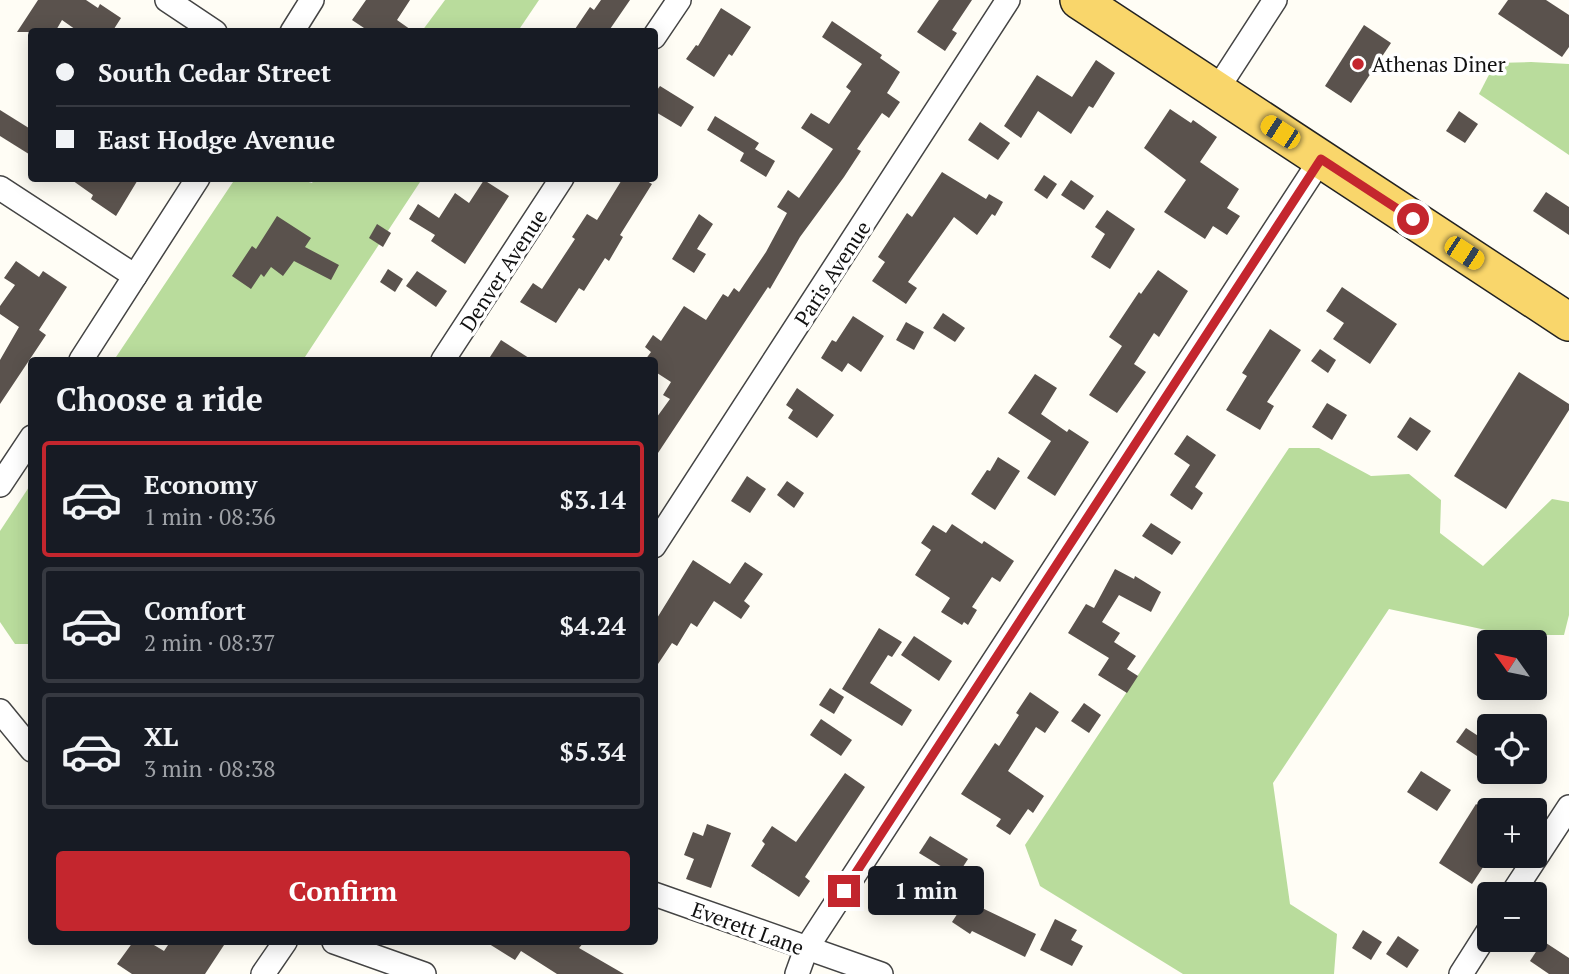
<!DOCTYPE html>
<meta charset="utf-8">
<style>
body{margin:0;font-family:"PT Serif",serif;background:#242831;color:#f1f3f6;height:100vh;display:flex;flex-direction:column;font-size:26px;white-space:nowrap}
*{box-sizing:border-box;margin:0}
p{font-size:23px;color:#9ea1a6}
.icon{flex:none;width:38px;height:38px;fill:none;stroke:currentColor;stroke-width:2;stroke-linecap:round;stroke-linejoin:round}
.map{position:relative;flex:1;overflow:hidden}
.details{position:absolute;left:28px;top:357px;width:630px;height:588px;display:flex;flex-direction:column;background:#171b24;border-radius:7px;box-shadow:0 4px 18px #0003}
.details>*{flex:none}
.hud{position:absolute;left:28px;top:28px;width:630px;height:154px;border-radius:7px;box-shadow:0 4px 18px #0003;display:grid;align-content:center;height:154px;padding:0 28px;background:#171b24}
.needle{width:46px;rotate:303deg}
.controls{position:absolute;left:1477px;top:630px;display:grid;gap:14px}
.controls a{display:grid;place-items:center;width:70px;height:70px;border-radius:7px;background:#171b24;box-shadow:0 4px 18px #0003;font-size:35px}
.end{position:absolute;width:32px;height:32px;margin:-16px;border:9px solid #c4262e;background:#fff;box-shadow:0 0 0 4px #fff}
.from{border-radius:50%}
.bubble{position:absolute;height:49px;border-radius:7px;background:#171b24;box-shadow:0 4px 18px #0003;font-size:23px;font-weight:800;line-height:49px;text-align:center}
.car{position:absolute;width:21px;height:42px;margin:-21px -10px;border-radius:9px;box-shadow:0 0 5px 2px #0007;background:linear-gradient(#f5c518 24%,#345 0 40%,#f5c518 0 76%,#345 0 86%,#f5c518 0)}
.hud b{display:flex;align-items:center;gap:24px;height:66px;font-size:26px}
.hud b+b{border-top:2px solid #363941}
.hud i{width:18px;height:18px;background:#f1f3f6}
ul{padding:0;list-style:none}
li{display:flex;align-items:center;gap:21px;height:116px;margin:0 14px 10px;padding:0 14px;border:4px solid #363941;border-radius:7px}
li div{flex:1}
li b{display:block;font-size:26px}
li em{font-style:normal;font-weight:800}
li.selected{border-color:#c4262e}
li>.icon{width:63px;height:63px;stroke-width:1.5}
h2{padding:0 28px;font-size:32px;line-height:84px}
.primary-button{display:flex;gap:14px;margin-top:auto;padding:14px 28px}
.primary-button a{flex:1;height:80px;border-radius:7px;background:#c4262e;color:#fff;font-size:28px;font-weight:800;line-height:80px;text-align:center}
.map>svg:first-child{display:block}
</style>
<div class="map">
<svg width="1569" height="974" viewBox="0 0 1569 974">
<rect width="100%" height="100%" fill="#fffdf5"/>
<!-- forest -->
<g fill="#b9dc9c">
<polygon points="445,0 539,0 518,31 422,31"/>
<polygon points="1531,62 1569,64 1569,155 1479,94 1495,63"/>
<polygon points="315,178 422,179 303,360 114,360 235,179 299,179 312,183"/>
<polygon points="1289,448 1319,448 1371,476 1409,474 1441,500 1440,533 1483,566 1552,499 1569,502 1569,615 1564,635 1509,635 1389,609 1273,783 1290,904 1337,934 1334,974 1183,974 1040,886 1025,845"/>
<polygon points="31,484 31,644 15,644 0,622 0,531"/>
</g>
<!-- building -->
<g fill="#5a524d">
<polygon points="38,0 86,0 98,8 100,4 121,18 112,32 79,32 62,20 55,32 17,32"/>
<polygon points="366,0 410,0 397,20 414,32 370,32 352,20"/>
<polygon points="601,0 630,0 608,32 573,32 590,7 594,10"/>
<polygon points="939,0 972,0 952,30 957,33 945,51 917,32"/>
<polygon points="1508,0 1546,0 1569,15 1569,47 1562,57 1498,14"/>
<polygon points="721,8 751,27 732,56 729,54 714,77 686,59 696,45 698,46"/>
<polygon points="832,21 882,55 880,58 900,72 887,93 900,102 889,118 882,113 857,149 861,151 844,177 800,237 770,289 768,287 654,459 654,421 670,399 663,395 671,382 654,371 654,360 645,360 651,352 645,347 653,335 661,341 684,306 706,320 723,294 728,297 734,288 739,292 766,252 787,213 777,207 788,190 799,198 833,149 801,128 811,113 829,124 851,91 846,87 862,64 822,37"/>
<polygon points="1364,25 1391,43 1351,103 1325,86"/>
<polygon points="1096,60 1115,73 1093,108 1089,106 1071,134 1038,111 1021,138 1004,126 1037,75 1072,97"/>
<polygon points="660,86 694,107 681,127 654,111 654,94"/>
<polygon points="1170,109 1191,123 1193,120 1217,137 1200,162 1239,189 1227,208 1240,216 1227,235 1213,226 1205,239 1164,212 1186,180 1144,148"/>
<polygon points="0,110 32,130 32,156 0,136"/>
<polygon points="1459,111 1478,124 1465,143 1446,131"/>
<polygon points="715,116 759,143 755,149 775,161 766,177 740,161 744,153 707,130"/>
<polygon points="980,122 1010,143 998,160 968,140"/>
<polygon points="942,172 986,199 989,194 1003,202 995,216 992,214 977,235 954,217 908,282 917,288 906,304 872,281 885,262 878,257 907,213 912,217"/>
<polygon points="1044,175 1057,184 1047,199 1034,190"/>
<polygon points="69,178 139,178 116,216 91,199 93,195"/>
<polygon points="623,178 642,178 652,184 620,235 623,237 609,261 605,258 584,291 579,288 556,323 520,302 533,283 542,289 575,239 572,237 587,214 597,220"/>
<polygon points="484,180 509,196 465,264 431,241 435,235 409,219 418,204 439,218 455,193 469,203"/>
<polygon points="1071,180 1094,196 1084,210 1061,195"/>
<polygon points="1546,192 1569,207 1569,235 1533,211"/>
<polygon points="1107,210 1135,229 1110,269 1091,257 1105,234 1095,227"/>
<polygon points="699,214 713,224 697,249 706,254 694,273 672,259"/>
<polygon points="277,216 311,238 305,247 339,265 331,280 294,261 283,276 271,267 264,277 261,274 251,289 232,276 252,246 256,249"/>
<polygon points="377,224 391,233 383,247 369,238"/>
<polygon points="16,261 39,277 43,271 67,287 39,330 46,335 0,404 0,360 19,327 0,314 0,306 15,285 4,278"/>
<polygon points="388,269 403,279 395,292 380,282"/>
<polygon points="1158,270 1188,291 1159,337 1154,333 1134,364 1146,372 1117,413 1089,395 1122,346 1109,337 1139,292 1141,294"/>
<polygon points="417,271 447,291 436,307 406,286"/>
<polygon points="1342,287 1397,324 1370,364 1333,339 1344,323 1326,311"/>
<polygon points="943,313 965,328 955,342 933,328"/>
<polygon points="853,316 884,336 861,372 848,363 842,372 821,358 832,340 836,342"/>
<polygon points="906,322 924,332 914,350 896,340"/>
<polygon points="1270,329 1301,350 1267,402 1274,406 1260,430 1226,410 1247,376 1242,373"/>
<polygon points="501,340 532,360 488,360"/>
<polygon points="1320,349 1336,360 1328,373 1311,361"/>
<polygon points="1519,372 1569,404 1569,410 1506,509 1454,476"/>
<polygon points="1035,374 1057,388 1041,414 1067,432 1069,429 1089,442 1055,496 1027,478 1051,441 1008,413"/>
<polygon points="797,388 834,415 817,438 788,418 793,410 786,405"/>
<polygon points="1327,403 1347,415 1332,440 1312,427"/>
<polygon points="1410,417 1431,431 1417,451 1397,437"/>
<polygon points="1187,435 1216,455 1195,487 1203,493 1192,510 1170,495 1190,465 1174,454"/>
<polygon points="998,457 1020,471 995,510 971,494 987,470 990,471"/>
<polygon points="747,476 766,489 750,513 731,501"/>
<polygon points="787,481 804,493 794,508 777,495"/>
<polygon points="1151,523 1181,542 1172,555 1142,536"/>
<polygon points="952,524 982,544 984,541 1014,561 1000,582 992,577 972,607 977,610 968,625 964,622 962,625 941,612 950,598 915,575 931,550 921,543 933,525 946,533"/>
<polygon points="693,560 730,584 745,562 763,574 744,601 750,606 741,619 714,601 697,627 691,623 677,646 672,643 654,670 654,623"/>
<polygon points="1115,569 1134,579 1135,576 1161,592 1151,612 1119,595 1102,622 1120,633 1114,642 1136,656 1127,669 1138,676 1127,693 1098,675 1109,658 1068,633 1086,604 1094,608"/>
<polygon points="879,628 902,642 892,657 888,655 870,683 912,710 902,726 842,689"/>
<polygon points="914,636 952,661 939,681 901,655"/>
<polygon points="830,688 844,697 834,714 819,705"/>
<polygon points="1030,692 1059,712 1045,733 1036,727 1008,771 1044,796 1033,813 1028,809 1010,835 996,826 1001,819 961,794 995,743 999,746 1019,715 1016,713"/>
<polygon points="1084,703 1101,715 1089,733 1071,721"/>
<polygon points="821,719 852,740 841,756 810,735"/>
<polygon points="1466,728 1489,743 1480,758 1456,742"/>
<polygon points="1421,771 1451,790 1437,811 1407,792"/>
<polygon points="845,773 865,787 805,877 810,881 799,897 751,866 765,844 762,841 772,826 796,842"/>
<polygon points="1476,804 1489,813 1489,858 1472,884 1439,863"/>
<polygon points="707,824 731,833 711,888 686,879 694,859 684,855 693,832 703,836"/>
<polygon points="930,836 968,859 957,876 919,853"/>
<polygon points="967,899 982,908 1036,934 1025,957 972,931 970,934 952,922"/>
<polygon points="1055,919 1077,930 1071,940 1083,946 1072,966 1040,950"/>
<polygon points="1363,930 1382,942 1371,960 1352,948"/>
<polygon points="1398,936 1419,950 1407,968 1386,954"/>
<polygon points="1543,941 1569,958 1569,974 1549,974 1530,961"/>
<polygon points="133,942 149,942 164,951 170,942 226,942 205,974 132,974 117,964"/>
<polygon points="486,942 584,942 579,948 624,974 557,974 521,951 515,960"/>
</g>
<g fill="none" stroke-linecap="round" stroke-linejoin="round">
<defs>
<g id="minor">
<polyline points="167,0 215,32"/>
<polyline points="292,32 312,0"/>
<polyline points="654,37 679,0"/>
<polyline points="1216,91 1275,0"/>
<polyline points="0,188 135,276"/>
<polyline points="81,360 198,178"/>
<polyline points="443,360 562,178"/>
<polyline points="0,485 32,437"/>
<polyline points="654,546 1008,0"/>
<polyline points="0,711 32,750"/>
<polyline points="654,894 881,974"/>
<polyline points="1512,894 1569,807"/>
<polyline points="334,942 424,974"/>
<polyline points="263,974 285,942"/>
<polyline points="797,974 806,949 1321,159"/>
<polyline points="1461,974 1489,930"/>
</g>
<polyline id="primary" points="1079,0 1569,322"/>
</defs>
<!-- minor casing -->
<use href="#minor" stroke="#444" stroke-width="26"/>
<!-- primary casing -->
<use href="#primary" stroke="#222" stroke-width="40"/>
<!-- minor -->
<use href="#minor" stroke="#fff" stroke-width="23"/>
<!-- primary -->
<use href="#primary" stroke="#f9d66b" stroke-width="37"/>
</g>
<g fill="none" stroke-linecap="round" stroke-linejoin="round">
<!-- route -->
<polyline stroke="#c4262e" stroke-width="9" points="844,891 1321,159 1413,219"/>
</g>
<!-- markers -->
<circle fill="#c4262e" stroke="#fff" stroke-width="2.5" cx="1358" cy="64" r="7"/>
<g text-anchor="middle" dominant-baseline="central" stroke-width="7" stroke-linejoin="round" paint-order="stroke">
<!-- poi labels -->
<g font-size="21" fill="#111" stroke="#fff" text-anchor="start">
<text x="1372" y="64">Athenas Diner</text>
</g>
<!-- street labels -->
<g font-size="21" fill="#111" stroke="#fff">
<text transform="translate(503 270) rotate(-57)">Denver Avenue</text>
<text transform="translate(832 273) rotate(-57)">Paris Avenue</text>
<text transform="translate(748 928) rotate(20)">Everett Lane</text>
</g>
</g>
</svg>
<div class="controls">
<a><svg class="needle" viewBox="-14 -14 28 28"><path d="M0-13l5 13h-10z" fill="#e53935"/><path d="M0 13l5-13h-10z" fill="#9ea1a6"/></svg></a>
<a><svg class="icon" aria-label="locate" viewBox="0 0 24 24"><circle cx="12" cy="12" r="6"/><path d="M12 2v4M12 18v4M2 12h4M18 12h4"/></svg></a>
<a>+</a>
<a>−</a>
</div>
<i class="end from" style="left:1413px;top:219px"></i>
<i class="end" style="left:844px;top:891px"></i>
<div class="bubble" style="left:868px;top:866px;width:116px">1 min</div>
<i class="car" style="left:1280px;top:132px;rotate:303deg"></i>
<i class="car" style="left:1464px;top:253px;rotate:123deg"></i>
<div class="hud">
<b><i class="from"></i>South Cedar Street</b>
<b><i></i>East Hodge Avenue</b>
</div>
<section class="details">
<h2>Choose a ride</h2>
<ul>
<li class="selected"><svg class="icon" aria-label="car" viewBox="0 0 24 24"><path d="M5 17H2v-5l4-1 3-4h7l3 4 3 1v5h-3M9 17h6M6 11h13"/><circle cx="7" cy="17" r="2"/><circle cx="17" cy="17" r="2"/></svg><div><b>Economy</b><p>1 min · 08:36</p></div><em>$3.14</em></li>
<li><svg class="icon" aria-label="car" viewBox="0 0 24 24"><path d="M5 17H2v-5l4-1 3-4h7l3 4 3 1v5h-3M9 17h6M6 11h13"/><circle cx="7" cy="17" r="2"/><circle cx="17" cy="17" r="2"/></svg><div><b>Comfort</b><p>2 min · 08:37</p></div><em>$4.24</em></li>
<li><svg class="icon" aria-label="car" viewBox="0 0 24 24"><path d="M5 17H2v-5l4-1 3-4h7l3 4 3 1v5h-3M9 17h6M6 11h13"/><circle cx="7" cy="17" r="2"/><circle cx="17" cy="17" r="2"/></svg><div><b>XL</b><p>3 min · 08:38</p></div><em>$5.34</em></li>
</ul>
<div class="primary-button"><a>Confirm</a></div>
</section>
</div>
